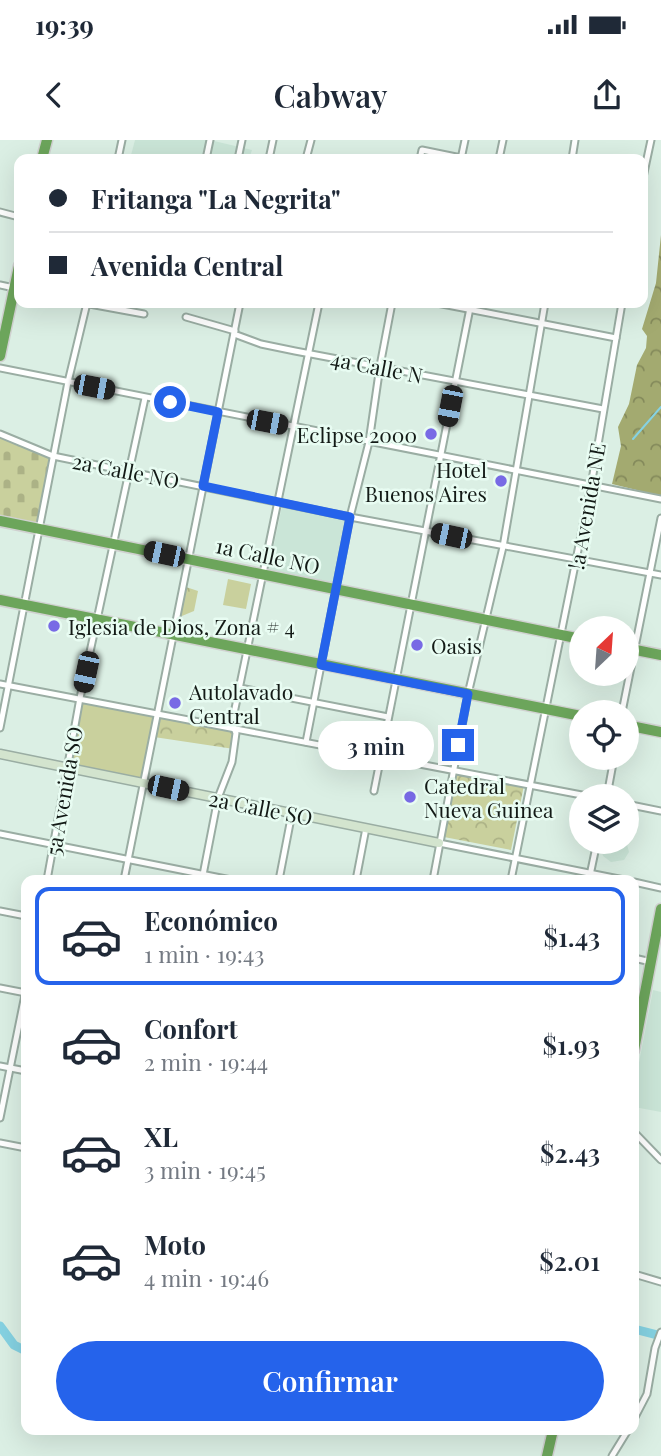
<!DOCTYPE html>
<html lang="es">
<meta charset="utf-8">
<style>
body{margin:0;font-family:"Playfair Display",serif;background:#f2f2f3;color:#1f2937;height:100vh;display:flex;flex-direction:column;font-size:26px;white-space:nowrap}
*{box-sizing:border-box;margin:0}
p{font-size:23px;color:#747a83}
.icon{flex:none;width:38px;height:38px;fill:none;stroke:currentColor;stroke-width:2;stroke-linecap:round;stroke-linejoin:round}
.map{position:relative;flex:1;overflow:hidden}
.details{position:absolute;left:21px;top:735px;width:618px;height:560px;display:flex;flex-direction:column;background:#fff;border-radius:14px;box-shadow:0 7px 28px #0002}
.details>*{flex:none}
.top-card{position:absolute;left:14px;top:14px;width:634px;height:154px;border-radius:14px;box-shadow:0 7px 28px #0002;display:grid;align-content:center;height:154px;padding:0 35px;background:#fff}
.needle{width:46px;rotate:25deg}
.tools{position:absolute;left:569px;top:476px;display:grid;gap:14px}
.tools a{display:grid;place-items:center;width:70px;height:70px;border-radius:50%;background:#fff;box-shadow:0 7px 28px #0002;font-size:35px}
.end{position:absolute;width:32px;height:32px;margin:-16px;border:9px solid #2563eb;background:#fff;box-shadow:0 0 0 4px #fff}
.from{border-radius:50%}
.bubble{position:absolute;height:49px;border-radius:24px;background:#fff;box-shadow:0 7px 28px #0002;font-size:23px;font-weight:600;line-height:49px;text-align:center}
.car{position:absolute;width:21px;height:42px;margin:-21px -10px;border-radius:9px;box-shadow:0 0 5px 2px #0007;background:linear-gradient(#222 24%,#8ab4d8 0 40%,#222 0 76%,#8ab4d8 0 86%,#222 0)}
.top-card b{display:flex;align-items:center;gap:24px;height:66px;font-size:26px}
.top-card b+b{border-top:2px solid #e0e1e3}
.top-card i{width:18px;height:18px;background:#1f2937}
ul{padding:12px 0 0;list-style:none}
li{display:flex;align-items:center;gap:21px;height:98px;margin:0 14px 10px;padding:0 21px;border:4px solid transparent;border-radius:14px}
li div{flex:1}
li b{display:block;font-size:26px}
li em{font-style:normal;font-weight:600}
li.selected{border-color:#2563eb}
li>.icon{width:63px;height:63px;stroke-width:1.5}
.button{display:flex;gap:14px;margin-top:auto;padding:14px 35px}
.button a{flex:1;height:80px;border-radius:42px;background:#2563eb;color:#fff;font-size:28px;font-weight:600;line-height:80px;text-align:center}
.status{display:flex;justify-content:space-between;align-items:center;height:49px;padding:0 35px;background:#fff;direction:ltr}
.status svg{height:19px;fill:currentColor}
header{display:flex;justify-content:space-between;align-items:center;height:91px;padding:0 35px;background:#fff;font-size:32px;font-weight:600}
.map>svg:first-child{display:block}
</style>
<div class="status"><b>19:39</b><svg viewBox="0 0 49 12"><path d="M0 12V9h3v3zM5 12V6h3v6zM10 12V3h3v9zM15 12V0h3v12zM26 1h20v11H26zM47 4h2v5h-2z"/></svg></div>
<header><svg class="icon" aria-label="back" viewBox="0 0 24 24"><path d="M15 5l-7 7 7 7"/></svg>Cabway<svg class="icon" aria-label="share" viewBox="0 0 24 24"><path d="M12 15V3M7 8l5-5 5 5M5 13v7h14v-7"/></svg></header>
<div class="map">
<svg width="661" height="1316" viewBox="0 0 661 1316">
<defs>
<pattern id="forest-crowns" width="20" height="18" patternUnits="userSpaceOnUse" patternTransform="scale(1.75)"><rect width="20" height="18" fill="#a3aa70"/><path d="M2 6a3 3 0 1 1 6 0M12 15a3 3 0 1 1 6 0" fill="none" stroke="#848a5b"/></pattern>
<pattern id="cemetery-stones" width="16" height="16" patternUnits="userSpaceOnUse" patternTransform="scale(1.75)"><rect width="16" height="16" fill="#c9d09d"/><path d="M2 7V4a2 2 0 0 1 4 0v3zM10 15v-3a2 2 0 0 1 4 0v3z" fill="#acb286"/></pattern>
<pattern id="park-crowns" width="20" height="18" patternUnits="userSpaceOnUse" patternTransform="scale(1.75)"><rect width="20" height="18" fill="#c9d09d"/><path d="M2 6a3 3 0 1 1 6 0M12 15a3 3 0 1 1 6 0" fill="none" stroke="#acb286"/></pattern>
</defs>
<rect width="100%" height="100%" fill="#dbefe4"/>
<!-- built -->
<g fill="#cae5d7">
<polygon points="135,0 210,0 252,10 249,19 130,19"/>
<polygon points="282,366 348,380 335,446 268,433"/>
<polygon points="626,701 629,712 624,720 611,722 603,716 601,707 603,702"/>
<polygon points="653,850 661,852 661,972 634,967 634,948"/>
</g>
<!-- forest -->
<polygon fill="url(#forest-crowns)" points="661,95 661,356 612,344 621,306 618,287 629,264 637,225 646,208 647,196 642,189 656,143"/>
<!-- cemetery -->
<polygon fill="url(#cemetery-stones)" points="0,298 47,315 50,319 39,381 37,384 0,377"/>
<!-- park -->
<g fill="url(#park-crowns)">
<polygon points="183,446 198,451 194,471 177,478"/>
<polygon points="159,575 230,589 233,592 234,609 154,597"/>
<polygon points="457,632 524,645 511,710 444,697"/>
</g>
<!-- pitch -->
<g fill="#c9d09d">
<polygon points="228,439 251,444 246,469 223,465"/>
<polygon points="83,560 154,574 141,640 70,626"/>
</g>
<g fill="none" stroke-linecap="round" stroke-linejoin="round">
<!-- stream -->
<polyline stroke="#85d2e2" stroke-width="2" points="633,299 661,267"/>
<!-- river -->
<g stroke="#85d2e2" stroke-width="9">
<polyline points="0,1186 14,1205 26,1211"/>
<polyline points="634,1189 661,1196"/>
</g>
<defs>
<g id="street">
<polyline points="118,19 122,0"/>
<polyline points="206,19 210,0"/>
<polyline points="238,19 242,0"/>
<polyline points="269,19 273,0"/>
<polyline points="306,19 311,0"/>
<polyline points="420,19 422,10 466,19"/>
<polyline points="461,19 465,0"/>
<polyline points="499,19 503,0"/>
<polyline points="572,19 575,0"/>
<polyline points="642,42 651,0"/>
<polyline points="0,72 19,77"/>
<polyline points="0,145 19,149"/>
<polyline points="84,163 144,174"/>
<polyline points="437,163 616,198"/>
<polyline points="186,177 235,191"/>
<polyline points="234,194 261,204 295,211 603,269"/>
<polyline points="0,228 661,359"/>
<polyline points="0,294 53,316 350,377 661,435"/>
<polyline points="0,544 587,656"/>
<polyline points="240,548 388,577"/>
<polyline points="622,572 661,378"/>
<polyline points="0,588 68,242 87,163"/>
<polyline points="306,602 350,377 369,302 380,226 392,163"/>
<polyline points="374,651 471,163"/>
<polyline points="607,656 614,618"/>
<polyline points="626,664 661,671"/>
<polyline points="0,694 231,740"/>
<polyline points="439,703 624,740"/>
<polyline points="47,740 80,558 145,258"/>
<polyline points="124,740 240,163"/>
<polyline points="202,740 218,658 232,622 236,593 232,583 319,163"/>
<polyline points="279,740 292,673"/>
<polyline points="356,740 366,688"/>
<polyline points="433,740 468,554 503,407 545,163"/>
<polyline points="511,740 591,346 622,163"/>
<polyline points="589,740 597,702"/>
<polyline points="634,742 661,748"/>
<polyline points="0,771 26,776"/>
<polyline points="634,818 651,822"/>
<polyline points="0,848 26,853"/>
<polyline points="0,926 26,931"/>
<polyline points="0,978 26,850"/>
<polyline points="634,992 661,1020"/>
<polyline points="0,1003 26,1008"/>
<polyline points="634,1134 661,1142"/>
<polyline points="634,1279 647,1254 655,1208 661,1192"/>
<polyline points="612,1316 628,1290"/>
</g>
<polyline id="secondary" points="0,614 439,703"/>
<g id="highway">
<polyline points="42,19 47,0"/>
<polyline points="0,216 19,126"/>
<polyline points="0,381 581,499"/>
<polyline points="0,460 581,576"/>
<polyline points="626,508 661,515"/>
<polyline points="626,585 661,592"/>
<polyline points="634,910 661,769"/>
<polyline points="547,1316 553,1290"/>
</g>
</defs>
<!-- street casing -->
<use href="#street" stroke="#9aada3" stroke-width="9"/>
<!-- secondary casing -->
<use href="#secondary" stroke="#9aada3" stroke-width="11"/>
<!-- highway casing -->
<use href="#highway" stroke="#d0d1d0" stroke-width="13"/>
<!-- street -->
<use href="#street" stroke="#fff" stroke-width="5"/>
<!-- secondary -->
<use href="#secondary" stroke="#d3e4ce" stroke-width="8"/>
<!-- highway -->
<use href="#highway" stroke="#6ca55b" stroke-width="10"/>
</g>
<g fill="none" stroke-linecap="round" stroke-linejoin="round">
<!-- route -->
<polyline stroke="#2563eb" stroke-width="9" points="170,262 218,272 203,346 350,377 321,525 468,554 458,605"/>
</g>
<!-- markers -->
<g fill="#786ae5" stroke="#e8fcf2" stroke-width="2.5">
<circle cx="431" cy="294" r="7"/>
<circle cx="501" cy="341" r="7"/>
<circle cx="54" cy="486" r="7"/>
<circle cx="417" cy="505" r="7"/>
<circle cx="175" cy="563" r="7"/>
<circle cx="410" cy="657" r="7"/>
</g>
<g text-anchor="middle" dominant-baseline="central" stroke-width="5" stroke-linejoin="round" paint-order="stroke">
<!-- street labels -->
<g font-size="21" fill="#131a16" stroke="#e8fcf2">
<text transform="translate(377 226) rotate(11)">4a Calle N</text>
<text transform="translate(126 330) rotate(11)">2a Calle NO</text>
<text transform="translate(586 366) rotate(-80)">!a Avenida NE</text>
<text transform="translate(268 415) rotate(12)">1a Calle NO</text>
<text transform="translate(63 651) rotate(-80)">5a Avenida SO</text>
<text transform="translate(261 667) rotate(11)">2a Calle SO</text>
</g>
<!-- poi labels -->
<g font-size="21" fill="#131a16" stroke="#e8fcf2" text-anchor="start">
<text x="417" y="294" text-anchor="end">Eclipse 2000</text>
<text x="487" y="329" text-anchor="end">Hotel<tspan x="487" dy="24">Buenos Aires</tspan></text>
<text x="68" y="486">Iglesia de Dios, Zona # 4</text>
<text x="431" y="505">Oasis</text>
<text x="189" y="551">Autolavado<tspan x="189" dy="24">Central</tspan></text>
<text x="424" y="645">Catedral<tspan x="424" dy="24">Nueva Guinea</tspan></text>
</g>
</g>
</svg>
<div class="tools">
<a><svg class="needle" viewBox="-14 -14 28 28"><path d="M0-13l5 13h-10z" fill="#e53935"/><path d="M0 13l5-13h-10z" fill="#747a83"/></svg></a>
<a><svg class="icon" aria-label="locate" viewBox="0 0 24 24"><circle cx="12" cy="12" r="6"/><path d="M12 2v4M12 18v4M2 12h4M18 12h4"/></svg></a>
<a><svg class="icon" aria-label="layers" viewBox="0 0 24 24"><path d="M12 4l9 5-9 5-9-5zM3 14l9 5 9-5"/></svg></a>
</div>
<i class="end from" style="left:170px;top:262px"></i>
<i class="end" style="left:458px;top:605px"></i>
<div class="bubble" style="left:318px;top:581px;width:116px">3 min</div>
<i class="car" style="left:94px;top:247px;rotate:101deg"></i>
<i class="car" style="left:450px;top:266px;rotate:191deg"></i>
<i class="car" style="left:267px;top:282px;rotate:101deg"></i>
<i class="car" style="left:451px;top:396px;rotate:282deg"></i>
<i class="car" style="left:164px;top:414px;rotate:282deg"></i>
<i class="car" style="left:86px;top:532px;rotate:192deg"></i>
<i class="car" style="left:168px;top:648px;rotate:102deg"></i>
<div class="top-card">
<b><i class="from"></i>Fritanga &quot;La Negrita&quot;</b>
<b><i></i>Avenida Central</b>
</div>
<section class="details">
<ul>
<li class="selected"><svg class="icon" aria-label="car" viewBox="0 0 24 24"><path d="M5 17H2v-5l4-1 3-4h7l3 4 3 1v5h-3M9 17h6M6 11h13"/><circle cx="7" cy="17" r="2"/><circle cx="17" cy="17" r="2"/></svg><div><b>Económico</b><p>1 min · 19:43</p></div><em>$1.43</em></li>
<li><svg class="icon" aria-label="car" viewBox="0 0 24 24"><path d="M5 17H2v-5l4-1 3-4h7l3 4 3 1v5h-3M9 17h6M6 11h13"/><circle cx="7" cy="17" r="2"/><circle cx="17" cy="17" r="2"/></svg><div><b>Confort</b><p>2 min · 19:44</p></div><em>$1.93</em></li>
<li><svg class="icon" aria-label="car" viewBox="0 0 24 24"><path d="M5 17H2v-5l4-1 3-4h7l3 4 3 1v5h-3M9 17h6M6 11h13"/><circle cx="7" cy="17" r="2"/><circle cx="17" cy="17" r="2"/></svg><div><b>XL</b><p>3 min · 19:45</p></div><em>$2.43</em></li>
<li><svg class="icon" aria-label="car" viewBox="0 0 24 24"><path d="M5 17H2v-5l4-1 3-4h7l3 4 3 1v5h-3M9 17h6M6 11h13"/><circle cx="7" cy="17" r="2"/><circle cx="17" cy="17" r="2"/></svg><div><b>Moto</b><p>4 min · 19:46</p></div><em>$2.01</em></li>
</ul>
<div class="button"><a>Confirmar</a></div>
</section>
</div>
